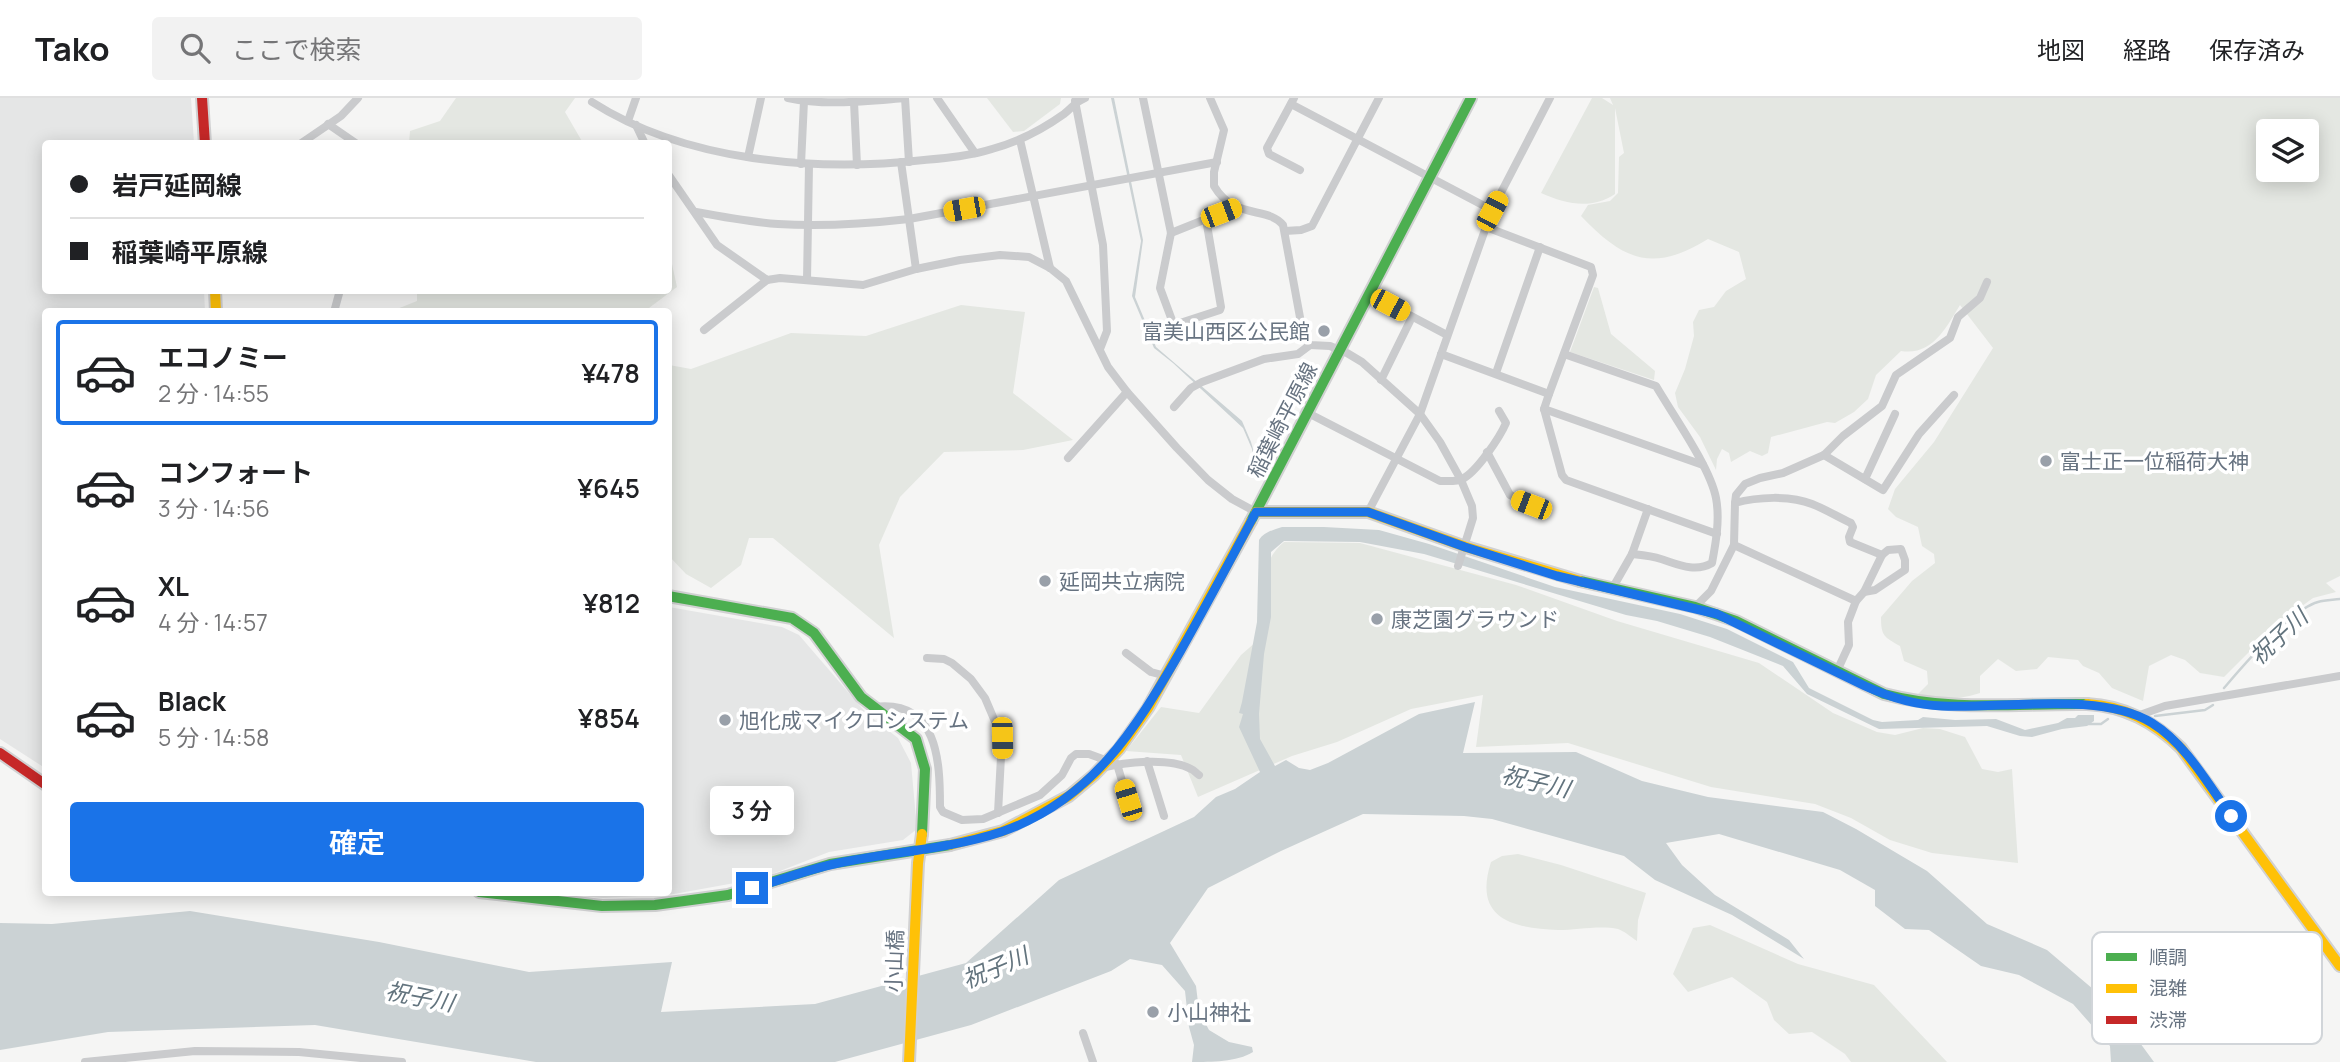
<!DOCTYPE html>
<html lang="ja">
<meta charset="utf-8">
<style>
body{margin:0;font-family:Manrope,"Noto Sans JP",sans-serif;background:#f2f2f2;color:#202124;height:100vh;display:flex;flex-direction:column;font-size:26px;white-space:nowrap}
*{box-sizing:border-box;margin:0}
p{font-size:23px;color:#757577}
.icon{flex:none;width:38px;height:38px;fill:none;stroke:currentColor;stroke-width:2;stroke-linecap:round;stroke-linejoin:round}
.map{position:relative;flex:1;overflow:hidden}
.sheet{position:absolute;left:42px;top:210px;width:630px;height:588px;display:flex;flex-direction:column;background:#fff;border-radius:7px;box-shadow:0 4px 18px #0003}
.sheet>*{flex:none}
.guide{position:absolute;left:42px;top:42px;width:630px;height:154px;border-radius:7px;box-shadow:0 4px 18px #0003;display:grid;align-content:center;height:154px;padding:0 28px;background:#fff}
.fabs{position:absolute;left:2256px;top:21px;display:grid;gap:14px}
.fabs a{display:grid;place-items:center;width:63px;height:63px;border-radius:7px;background:#fff;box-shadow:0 4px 18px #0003;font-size:35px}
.end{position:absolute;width:32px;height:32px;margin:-16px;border:9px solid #1a73e8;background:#fff;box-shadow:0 0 0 4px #fff}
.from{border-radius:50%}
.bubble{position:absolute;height:49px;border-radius:7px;background:#fff;box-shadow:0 4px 18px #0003;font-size:23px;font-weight:600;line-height:49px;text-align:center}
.car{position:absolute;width:21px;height:42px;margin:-21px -10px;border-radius:9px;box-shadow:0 0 5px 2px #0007;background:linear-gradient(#f5c518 24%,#345 0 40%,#f5c518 0 76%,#345 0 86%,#f5c518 0)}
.guide b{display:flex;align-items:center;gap:24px;height:66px;font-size:26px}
.guide b+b{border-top:2px solid #e0e0e0}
.guide i{width:18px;height:18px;background:#202124}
ul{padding:12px 0 0;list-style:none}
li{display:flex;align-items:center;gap:21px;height:105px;margin:0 14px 10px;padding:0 14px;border:4px solid transparent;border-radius:7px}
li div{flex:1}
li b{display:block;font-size:26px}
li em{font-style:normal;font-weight:600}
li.current{border-color:#1a73e8}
li>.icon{width:63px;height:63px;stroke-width:1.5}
.cta{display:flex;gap:14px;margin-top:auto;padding:14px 28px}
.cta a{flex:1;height:80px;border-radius:7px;background:#1a73e8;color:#fff;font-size:28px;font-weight:600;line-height:80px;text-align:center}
header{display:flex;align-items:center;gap:42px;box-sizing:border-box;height:98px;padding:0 35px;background:#fff;border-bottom:2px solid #e0e0e0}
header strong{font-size:33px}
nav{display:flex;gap:38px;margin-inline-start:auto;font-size:24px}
.search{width:490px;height:63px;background:#f2f2f2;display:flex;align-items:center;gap:18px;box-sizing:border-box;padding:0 24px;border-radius:7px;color:#757577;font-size:26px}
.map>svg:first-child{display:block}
</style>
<header>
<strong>Tako</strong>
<div class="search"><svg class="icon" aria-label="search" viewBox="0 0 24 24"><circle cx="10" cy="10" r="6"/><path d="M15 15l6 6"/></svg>ここで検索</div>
<nav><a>地図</a><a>経路</a><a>保存済み</a></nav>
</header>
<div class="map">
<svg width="2340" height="964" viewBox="0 0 2340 964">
<rect width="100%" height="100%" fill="#f5f5f4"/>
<!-- built -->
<g fill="#e5e6e6">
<polygon points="0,0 191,0 194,45 46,46 46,192 204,193 205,213 46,214 45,670 0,641"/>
<polygon points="669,509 782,529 799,537 867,616 898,640 911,665 917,731 903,742 829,754 762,780 674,796 603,800 554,795 668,794"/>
</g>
<!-- green -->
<g fill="#e4e7e2" fill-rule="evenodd">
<polygon points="456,0 575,0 565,14 583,45 409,45 410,33 440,23"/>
<polygon points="987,0 1061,0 1060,6 1024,33 1013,34"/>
<path d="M1592 0H1602L1613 7 1610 0H2340V478L2326 485 2336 494 2313 500 2276 527 2224 579 2200 575 2185 562 2171 557 2149 568 2143 603 2112 590 2099 575 2083 568 2078 562 2048 559 2037 571 2016 573 1998 561 1980 578V595C1958 602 1938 603 1916 598L1928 586 1927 573 1904 563 1900 548C1884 539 1881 538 1881 519L1912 483 1935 465 1934 456 1922 448 1918 429 1896 419 1888 411 1895 391 1934 344 1993 250 1960 207C1946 230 1932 258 1901 253L1876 277 1868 301 1854 314 1835 325 1827 324 1771 339 1768 355 1762 358 1750 353 1731 364 1729 355 1722 351 1717 361 1716 372 1700 339 1678 309 1675 295 1685 271 1694 238 1693 224 1699 212 1714 209 1726 193 1746 181 1739 154 1708 141C1653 175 1624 163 1581 118L1588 107 1610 103 1618 95 1619 59 1624 55 1615 10V96C1591 112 1566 106 1541 95ZM2268 33H2306V72H2268Z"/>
<polygon points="669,152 677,189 645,213 392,213 417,203 417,193 668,192"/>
<polygon points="1594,189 1598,190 1611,236 1655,273 1654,282 1570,254"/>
<polygon points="961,207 1025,214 1013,295 1073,342 1023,352 944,354 900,399 879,447 894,540 773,440 749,440 741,467 711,490 686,476 669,458 669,267 691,271 791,235 866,238"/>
<path d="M1284 444 1360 445 1516 487 1617 523 1759 565 1833 615 1877 634 1895 637 1923 630 1940 631 1965 639 1982 671 1998 674 2012 671 2018 765 1932 755 1890 742 1851 720 1815 706 1711 689 1568 645 1476 649 1483 597 1411 611 1337 644 1292 658 1198 699 1181 657 1126 653 1161 609 1199 615 1241 557 1257 543C1260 512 1257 465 1284 444Z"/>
<path d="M1518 756 1561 767 1646 795 1638 822 1637 843C1631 839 1624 833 1618 831 1600 827 1577 832 1558 832 1511 830 1473 820 1491 764L1502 758Z"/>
<polygon points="1710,827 1798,866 1874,887 1947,964 1851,964 1845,956 1812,934 1789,936 1774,922 1767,904 1732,879 1688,894 1673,876 1693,830"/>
</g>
<!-- water -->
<g fill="#cbd2d4">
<polygon points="1111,0 1114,0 1143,142 1135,199 1156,249 1242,323 1251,344 1260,376 1256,377 1252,351 1243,330 1173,265 1154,250 1132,198 1141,143"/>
<path d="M1282 429H1324L1379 432 1429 446 1555 489 1680 516 1727 531 1793 564 1809 590 1873 622 1882 624 1918 622 1923 619 1955 622 1996 621 2025 632 2058 625 2067 620H2075L2078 617H2094V623L2087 628 2062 631 2032 639 2020 638 1987 628 1879 631 1807 596 1783 568 1710 539 1657 523 1626 517 1424 456 1360 444 1284 443 1271 454V519L1264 556 1259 616 1260 641 1275 668 1286 662 1299 670 1310 672 1328 665 1419 616 1475 604 1463 655 1576 654 1642 683 1708 699 1823 714 1856 731 1927 773 1987 826 2047 852 2113 908 2154 964H2111L2110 948 2073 906 2019 877 1981 868 1929 832 1905 831 1875 808V792L1840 772 1719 736 1666 745 1682 767 1715 797 1789 842 1804 861 1732 817 1655 782 1624 758 1492 721 1464 718 1363 716 1281 753 1208 790 1170 845 1196 888 1199 913 1209 932 1229 944 1252 949 1253 954C1237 964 1211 964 1192 964L1194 947 1189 929 1185 893 1162 867 1130 861 1111 873 971 927 835 964H536L315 927 108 934 0 952V825L52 826 190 813 379 844 529 874 672 864 661 914 815 906 966 865 1059 782 1194 719 1216 699 1235 691 1260 674 1239 629 1243 616 1239 615 1242 604 1257 524 1259 442C1264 434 1273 432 1282 429Z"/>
</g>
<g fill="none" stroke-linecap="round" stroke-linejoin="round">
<!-- stream -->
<g stroke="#cbd2d4" stroke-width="2.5">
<path d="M2224 590C2243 568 2290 512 2318 504 2325 502 2333 502 2340 501"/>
<polyline points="2155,618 2205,612 2213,607"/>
<polyline points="2088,626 2101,626 2108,621"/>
</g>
<defs>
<g id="fast">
<polyline points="1251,423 1471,0"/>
<path d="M1580 483 1695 509 1736 523 1884 596C1952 614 2018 605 2087 606"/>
<polyline points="668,498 792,520 814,535 861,599 916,641 925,671 922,736"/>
<polyline points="479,794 602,808 655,807 728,797 830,766 950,747"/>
</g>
<g id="slow">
<polyline points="215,192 216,214"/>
<polyline points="1256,414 1368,414 1466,449 1580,483"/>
<path d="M2087 606C2125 608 2154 624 2181 650L2340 868"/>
<polyline points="950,747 1003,733 1069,698 1094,677 1119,651 1148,610 1251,423"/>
<polyline points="909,964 918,765 922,736"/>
</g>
<g id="jam">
<polyline points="202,0 205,46"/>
<polyline points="0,655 46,687"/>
</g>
</defs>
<!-- fast casing -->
<use href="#fast" stroke="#d1d1d2" stroke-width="14"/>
<!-- slow casing -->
<use href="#slow" stroke="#d1d1d2" stroke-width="14"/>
<!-- jam casing -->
<use href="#jam" stroke="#d1d1d2" stroke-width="14"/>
<!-- street -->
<g stroke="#cacbcd" stroke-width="8">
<path d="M788 0C826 8 867 3 905 0"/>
<polyline points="905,0 909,64"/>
<polyline points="937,0 975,55"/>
<polyline points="1143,0 1171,135 1160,190 1173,225 1177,226 1220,212 1221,209 1206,121"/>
<path d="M1210 0 1224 32 1214 74V88C1234 122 1268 108 1283 127L1304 241 1310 247 1330 248 1347 255 1362 264 1420 316 1440 344 1461 382 1472 408 1473 420 1458 468"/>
<polyline points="1294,0 1267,50 1269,56 1300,72"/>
<polyline points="1075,3 1103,147 1107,233 1100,251"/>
<path d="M592 4C686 64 816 74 924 62 946 60 970 58 992 51 1018 44 1043 31 1064 16 1072 10 1075 4 1085 0"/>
<polyline points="854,4 857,67"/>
<polyline points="1291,6 1492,112"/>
<polyline points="628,23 636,0"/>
<polyline points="328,26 357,46"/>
<polyline points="636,27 645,46"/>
<polyline points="1020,42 1050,170"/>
<polyline points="300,46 341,18 358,0"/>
<polyline points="748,59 761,0"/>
<polyline points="901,64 916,171"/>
<polyline points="801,66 804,3"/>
<polyline points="668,76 717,147 767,182 780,180 863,187 916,171 960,162 1000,157 1029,159 1050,170 1066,183 1108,269 1127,294 1177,350 1208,382 1232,401 1256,414"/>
<path d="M696 114C723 119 751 124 778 126 822 129 865 126 909 121L1217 64"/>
<polyline points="1486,129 1591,169 1593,177 1549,296"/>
<polyline points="1285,133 1301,132 1312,128 1379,0"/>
<polyline points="1171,135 1236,109"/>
<polyline points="807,182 809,67"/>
<polyline points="1368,195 1447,237"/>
<polyline points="334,214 340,192"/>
<polyline points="704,232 767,182"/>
<polyline points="1441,256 1549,296 1544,311 1562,377 1566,382 1717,436"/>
<path d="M1564 256 1656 288C1673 317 1710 369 1716 400 1720 421 1716 444 1712 465 1695 475 1677 466 1661 461 1652 458 1641 457 1632 456"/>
<polyline points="1496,275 1540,149"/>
<polyline points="1381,282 1412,219"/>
<polyline points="1174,309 1191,290 1202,284 1264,261 1298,256 1310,247"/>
<polyline points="1544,311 1703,367"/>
<path d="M1308 315 1440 383C1447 383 1457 384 1462 381 1476 375 1500 339 1506 325L1499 313"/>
<polyline points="1487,354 1510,397 1547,413"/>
<polyline points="1824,357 1883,392 1919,336 1954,297"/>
<polyline points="1068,360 1127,294"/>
<polyline points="1865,381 1895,316"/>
<polyline points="1735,405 1736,397 1745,386 1760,380 1783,375 1824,357 1843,338 1882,308 1896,277 1950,240 1958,219 1980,200 1987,184"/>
<polyline points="1368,414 1420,316 1492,112 1550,0"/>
<polyline points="1734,447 1856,503 1848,524 1849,547 1837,573"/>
<polyline points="1612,491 1632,456 1648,411"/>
<polyline points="1864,494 1882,457"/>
<path d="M1695 509 1711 493 1734 447 1735 405C1757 399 1790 397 1812 406 1825 411 1838 419 1851 425L1853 429 1849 439 1850 444 1882 457 1888 452 1901 451 1905 462V472L1875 492 1864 494 1856 503"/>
<polyline points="1126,555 1151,574 1166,578"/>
<polyline points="927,560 944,561 952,565 971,581 985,600 1002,640 998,715"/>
<path d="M874 609C938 601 940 663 940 709L943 714 962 722 983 721 1040 697 1062 677 1071 660 1076 656H1089L1108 663"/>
<polyline points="2137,618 2165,608 2340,578"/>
<polyline points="1147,663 1164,718"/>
<polyline points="1117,666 1133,720"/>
<path d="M1102 670C1124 664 1170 659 1191 671 1194 672 1196 675 1199 677"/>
<polyline points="1083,935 1093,964"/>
<polyline points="85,964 195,953 299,954 402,964"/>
</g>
<!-- fast -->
<use href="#fast" stroke="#4caf50" stroke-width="10"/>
<!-- slow -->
<use href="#slow" stroke="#ffc107" stroke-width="10"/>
<!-- jam -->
<use href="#jam" stroke="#c62828" stroke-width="10"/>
</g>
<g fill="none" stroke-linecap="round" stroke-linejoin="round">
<!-- route -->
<path stroke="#1a73e8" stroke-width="9" d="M752 790C779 783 806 772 834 766 889 754 946 752 1001 734 1091 703 1135 632 1180 554 1206 508 1231 461 1256 414H1368L1465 449 1557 478 1717 516 1865 588C1889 599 1915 607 1942 608 2002 611 2101 593 2152 625 2186 646 2208 686 2231 718"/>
</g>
<!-- markers -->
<g fill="#99a0a9" stroke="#fff" stroke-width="2.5">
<circle cx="1324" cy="233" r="7"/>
<circle cx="2046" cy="363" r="7"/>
<circle cx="1045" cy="483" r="7"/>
<circle cx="1377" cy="521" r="7"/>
<circle cx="725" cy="622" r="7"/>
<circle cx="1153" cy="914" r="7"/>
</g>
<g text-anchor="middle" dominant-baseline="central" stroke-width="7" stroke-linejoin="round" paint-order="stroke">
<!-- poi labels -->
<g font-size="21" fill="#677381" stroke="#fff" text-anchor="start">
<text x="1310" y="233" text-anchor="end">富美山西区公民館</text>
<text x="2060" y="363">富士正一位稲荷大神</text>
<text x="1059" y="483">延岡共立病院</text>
<text x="1391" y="521">康芝園グラウンド</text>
<text x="739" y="622">旭化成マイクロシステム</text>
<text x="1167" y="914">小山神社</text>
</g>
<!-- street labels -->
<g font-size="21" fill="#677381" stroke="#fff">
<text transform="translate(1282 322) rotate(-63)">稲葉崎平原線</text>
<text transform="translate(894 863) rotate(-88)">小山橋</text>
</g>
<!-- water labels -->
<g font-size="23" font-style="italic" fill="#63747e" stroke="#fff">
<text transform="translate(2278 538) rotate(-43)">祝子川</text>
<text transform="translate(1536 683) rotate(13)">祝子川</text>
<text transform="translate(995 869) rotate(-23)">祝子川</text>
<text transform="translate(420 898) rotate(11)">祝子川</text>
</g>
</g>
<!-- legend -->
<rect x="2092" y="834" width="230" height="112" rx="10" fill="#fff" stroke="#d1d5d9" stroke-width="2"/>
<rect x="2106" y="855" width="31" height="8" fill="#4caf50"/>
<rect x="2106" y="886" width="31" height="9" fill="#ffc107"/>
<rect x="2106" y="918" width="31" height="8" fill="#c62828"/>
<g font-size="19" fill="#677381">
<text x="2149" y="866">順調</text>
<text x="2149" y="897">混雑</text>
<text x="2149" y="929">渋滞</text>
</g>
</svg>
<div class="fabs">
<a><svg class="icon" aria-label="layers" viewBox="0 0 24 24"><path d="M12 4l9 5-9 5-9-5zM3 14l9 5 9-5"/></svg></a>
</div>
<i class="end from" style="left:2231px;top:718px"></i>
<i class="end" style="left:752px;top:790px"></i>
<div class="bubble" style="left:710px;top:688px;width:84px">3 分</div>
<i class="car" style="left:964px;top:111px;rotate:260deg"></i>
<i class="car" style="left:1492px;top:113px;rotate:28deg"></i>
<i class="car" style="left:1221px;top:115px;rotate:69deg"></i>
<i class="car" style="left:1390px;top:207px;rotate:118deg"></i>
<i class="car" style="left:1531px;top:407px;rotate:291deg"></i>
<i class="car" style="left:1002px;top:640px;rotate:179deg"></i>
<i class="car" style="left:1128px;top:702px;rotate:343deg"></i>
<div class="guide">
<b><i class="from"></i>岩戸延岡線</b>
<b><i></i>稲葉崎平原線</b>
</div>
<section class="sheet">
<ul>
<li class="current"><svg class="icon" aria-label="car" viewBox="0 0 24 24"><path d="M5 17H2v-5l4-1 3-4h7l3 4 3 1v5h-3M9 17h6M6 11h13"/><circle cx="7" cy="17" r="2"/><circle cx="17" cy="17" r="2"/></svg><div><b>エコノミー</b><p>2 分 · 14:55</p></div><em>¥478</em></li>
<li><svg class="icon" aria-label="car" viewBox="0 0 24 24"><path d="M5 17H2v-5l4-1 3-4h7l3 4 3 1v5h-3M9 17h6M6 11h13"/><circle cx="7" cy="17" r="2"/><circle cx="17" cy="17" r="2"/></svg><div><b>コンフォート</b><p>3 分 · 14:56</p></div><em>¥645</em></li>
<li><svg class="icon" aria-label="car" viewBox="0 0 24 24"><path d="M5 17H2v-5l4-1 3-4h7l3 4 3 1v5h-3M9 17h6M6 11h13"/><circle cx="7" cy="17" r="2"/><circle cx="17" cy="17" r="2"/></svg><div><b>XL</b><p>4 分 · 14:57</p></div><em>¥812</em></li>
<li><svg class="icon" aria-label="car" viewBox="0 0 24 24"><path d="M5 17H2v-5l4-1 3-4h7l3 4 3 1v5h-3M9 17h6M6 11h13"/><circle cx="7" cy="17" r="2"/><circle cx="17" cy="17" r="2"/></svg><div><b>Black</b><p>5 分 · 14:58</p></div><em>¥854</em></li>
</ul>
<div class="cta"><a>確定</a></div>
</section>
</div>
